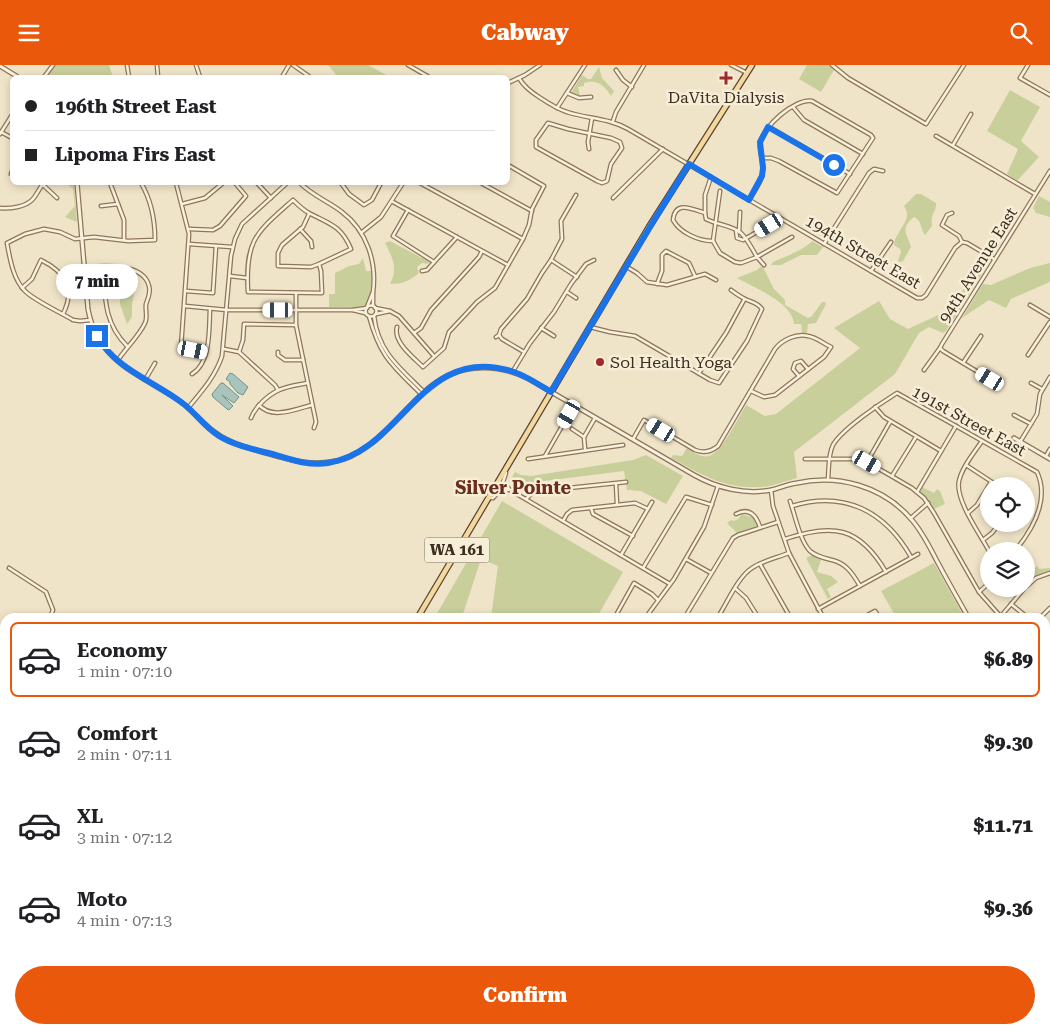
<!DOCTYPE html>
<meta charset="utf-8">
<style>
body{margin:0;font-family:"Roboto Serif",serif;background:#f2f2f2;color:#202124;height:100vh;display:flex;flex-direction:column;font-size:19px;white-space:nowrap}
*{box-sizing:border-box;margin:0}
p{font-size:16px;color:#757577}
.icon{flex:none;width:28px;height:28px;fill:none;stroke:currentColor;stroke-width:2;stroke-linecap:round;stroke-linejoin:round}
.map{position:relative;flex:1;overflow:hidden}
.panel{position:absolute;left:0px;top:548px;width:1050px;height:421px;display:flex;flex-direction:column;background:#fff;border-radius:15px 15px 0 0;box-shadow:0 2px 8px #0003}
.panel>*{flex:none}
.banner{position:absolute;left:10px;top:10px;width:500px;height:110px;border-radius:8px;box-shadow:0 2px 8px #0003;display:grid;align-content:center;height:110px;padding:0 15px;background:#fff}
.buttons{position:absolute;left:980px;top:412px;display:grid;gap:10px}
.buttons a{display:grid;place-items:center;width:55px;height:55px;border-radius:50%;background:#fff;box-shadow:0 2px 8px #0003;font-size:25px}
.end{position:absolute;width:22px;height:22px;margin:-11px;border:6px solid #1a73e8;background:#fff;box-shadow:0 0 0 2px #fff}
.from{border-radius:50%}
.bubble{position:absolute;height:35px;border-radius:18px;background:#fff;box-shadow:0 2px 8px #0003;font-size:16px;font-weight:800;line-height:35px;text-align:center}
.car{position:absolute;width:15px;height:30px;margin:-15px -8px;border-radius:6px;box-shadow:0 0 4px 1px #0007;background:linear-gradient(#fff 24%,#345 0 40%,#fff 0 76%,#345 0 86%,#fff 0)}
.banner b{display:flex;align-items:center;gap:18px;height:48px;font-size:19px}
.banner b+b{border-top:1px solid #e0e0e0}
.banner i{width:12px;height:12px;background:#202124}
ul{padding:9px 0 0;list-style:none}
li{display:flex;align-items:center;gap:15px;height:75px;margin:0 10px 8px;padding:0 5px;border:2px solid transparent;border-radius:8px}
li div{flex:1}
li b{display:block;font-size:19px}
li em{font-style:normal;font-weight:800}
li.selected{border-color:#ea580c}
li>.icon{width:45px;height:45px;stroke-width:1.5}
.primary-button{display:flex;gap:10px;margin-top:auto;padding:10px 15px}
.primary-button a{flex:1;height:58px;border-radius:30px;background:#ea580c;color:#fff;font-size:20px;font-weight:800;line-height:58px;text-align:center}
header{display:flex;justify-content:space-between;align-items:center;height:65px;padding:0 15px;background:#ea580c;color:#fff;font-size:22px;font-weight:800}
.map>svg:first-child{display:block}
</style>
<header><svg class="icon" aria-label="menu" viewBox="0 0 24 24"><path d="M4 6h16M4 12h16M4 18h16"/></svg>Cabway<svg class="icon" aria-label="search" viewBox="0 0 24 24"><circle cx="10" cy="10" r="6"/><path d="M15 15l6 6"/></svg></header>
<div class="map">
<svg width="1050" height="968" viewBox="0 0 1050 968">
<rect width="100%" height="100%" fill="#f0e4c8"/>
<!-- green -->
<g fill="#c9cf9b">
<polygon points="55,0 109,0 113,12 47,12"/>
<polygon points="328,0 368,0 390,12 338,12"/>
<polygon points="807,0 829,0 834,5 821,27 799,14"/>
<path d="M599 2 602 13 614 26 611 31C604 20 597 14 584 18V21L578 22 580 31 571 28 582 10 588 14H591Z"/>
<polygon points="1010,25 1040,42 1021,76 1039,92 1017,116 1007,109 1018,84 987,66"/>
<polygon points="66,118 74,118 77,157 65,152 75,141 73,124"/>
<path d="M916 129H921L936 138C937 147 930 147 932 161L925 170C920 164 922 155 914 152 899 164 908 170 911 182L903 196 899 197 898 196 901 187 900 184 894 180C894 170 908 158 907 149 907 146 905 143 904 141Z"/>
<polygon points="1039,131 1050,137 1050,152 1036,148 1033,143"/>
<path d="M390 176 422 193 423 191 431 195 430 197 427 199 422 198 417 202 419 208C409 216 403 219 390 219 398 204 393 193 385 178Z"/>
<path d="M812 176 823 182 817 190H801L781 200H771L773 197C783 193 807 183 812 176Z"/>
<path d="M363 193 366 206H372C372 218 371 231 365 242H329V229H335V208L349 201 359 199Z"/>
<polygon points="1050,198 1050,217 1011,234 1006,243 989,235 962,253 983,219 991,220 1030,203"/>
<path d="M760 202H763L774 224 785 235V240L808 253 812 251 822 237H825L826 239 816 258 808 259 807 268H802L801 259H794C793 238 753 222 737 213L757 205Z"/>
<path d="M975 209H982L946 266 943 268 929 262 919 268 895 309 794 387 797 413C785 416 772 422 759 422 724 424 701 409 671 393L673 390 682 391 687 383C693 387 701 393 709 391 722 387 738 353 746 340L765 351 776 349 860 283 834 263 879 236 890 254 908 264 947 246Z"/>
<polygon points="119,218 131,220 135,224 132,240 132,252 127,259 120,239"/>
<polygon points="646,390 683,411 666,439 641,426 627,425 624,406 528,418 513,416 512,418 509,417 515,407 521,410 531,411 633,395"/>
<polygon points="922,422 934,428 937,424 940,426 945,439 934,444 920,428"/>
<polygon points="502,436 623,507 597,552 491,552 498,501 481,494 462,552 435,552"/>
<polygon points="742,449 754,453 758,461 737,468 727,458 731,455 734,456 738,454"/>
<polygon points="812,490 821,495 817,507 831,511 838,517 827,524 831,532 828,534 806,493"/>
<polygon points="934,498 964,552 896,552 881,526"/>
<polygon points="1037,501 1039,504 1050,503 1050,506 1033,514 1026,519 1026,512"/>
<polygon points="0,686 5,689 5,836 0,844"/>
<polygon points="393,964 457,964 452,968 392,968"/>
</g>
<!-- water -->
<g fill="#a9c4bc" stroke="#6f938a">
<polygon points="230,308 233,309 248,322 243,330 238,328 230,319 230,317 226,314"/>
<polygon points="221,318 223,318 239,332 234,338 222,330 233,341 229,345 227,344 213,332 212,329"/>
</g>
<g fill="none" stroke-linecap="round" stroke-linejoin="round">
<!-- taxiway -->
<g stroke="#968974" stroke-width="7">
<polyline points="0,956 5,947"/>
<polyline points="7,964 12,968"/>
<polyline points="30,964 35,968"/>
<polyline points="51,964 56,968"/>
</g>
<!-- runway -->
<polyline stroke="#968974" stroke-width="18" points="0,902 5,894"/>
<defs>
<g id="minor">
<polyline points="127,0 129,12"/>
<polyline points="157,0 158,12"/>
<polyline points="196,0 200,12"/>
<polyline points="293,0 310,12"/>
<polyline points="408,0 429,12"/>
<polyline points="731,0 747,8"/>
<polyline points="832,0 848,13 926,59 964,0"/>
<polyline points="1028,0 1020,13 1050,30"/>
<polyline points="616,5 623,15 632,22"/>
<polyline points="44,12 53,0"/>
<polyline points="282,12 289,0"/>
<path d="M519 13C524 22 531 27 539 32 548 38 557 44 567 47 588 54 609 53 628 64L917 233H922L926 230 955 183 962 177 967 178 994 194"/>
<polyline points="508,18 525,10 540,0"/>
<polyline points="567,28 579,33 591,32"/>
<polyline points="793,42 804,55 863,89"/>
<polyline points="557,43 585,0"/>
<polyline points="613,56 616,47 644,0"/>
<polygon points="548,58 568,64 611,73 620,77 622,83 611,99 607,116 602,118 597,116 536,82 536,75"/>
<polyline points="769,62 850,109"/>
<polyline points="1,67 12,73"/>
<polyline points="0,69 12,50"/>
<polyline points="936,71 1035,129"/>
<polyline points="953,80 971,49"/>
<polyline points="589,84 588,77 592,53"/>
<polyline points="11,109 12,106"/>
<polyline points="110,118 124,155 124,175"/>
<polyline points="176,118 189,169 181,282 206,287"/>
<polyline points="257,118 271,133"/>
<path d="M300 118C313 131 328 136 342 147 367 166 377 197 373 227"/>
<polyline points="341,118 349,129 364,140 372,135 381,118"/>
<polyline points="420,118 523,174"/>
<polyline points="481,118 532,146"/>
<polyline points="42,119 57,133"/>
<polyline points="613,133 663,84"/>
<path d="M293 135C298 140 303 145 309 148 329 159 341 160 351 184L319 199 321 206 322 228 248 227C245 174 256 168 293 135Z"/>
<path d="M749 135C755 125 764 114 763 102 763 95 759 86 760 79 762 62 795 33 812 36L871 70 873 73 837 128 779 96 771 93H762"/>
<polyline points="393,137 508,200"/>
<polyline points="182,139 205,133 223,118"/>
<polyline points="101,141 118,139"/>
<path d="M0 143C10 144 25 142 32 135 37 130 39 123 44 118"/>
<polyline points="408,145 393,171 434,197"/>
<polyline points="705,148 705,130 711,112"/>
<polyline points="952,148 947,150 942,160 959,171 962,177"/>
<polyline points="309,149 303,162 282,180 278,188 278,201 311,202 319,199"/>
<polyline points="189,164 213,165 220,161 246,131 235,118"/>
<polyline points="300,164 311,176 312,182"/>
<polyline points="736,165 737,173 743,175 769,160"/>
<polyline points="739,167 740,147"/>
<polyline points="361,168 381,152 403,118"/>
<polyline points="713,176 720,126"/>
<polyline points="189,179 232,182"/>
<polyline points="824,179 869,108 874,104 883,106"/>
<polyline points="551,195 577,212"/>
<path d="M764 200 757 192C752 184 748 175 741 168 732 160 717 160 706 154L705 148C692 144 675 135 673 155 680 168 699 176 713 176L720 188 735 197 741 198 757 192 792 172"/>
<path d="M84 202C103 201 143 197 149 221 151 228 148 233 146 239 145 245 148 252 145 258 139 271 126 283 118 295"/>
<path d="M103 202C105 233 104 258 127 281"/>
<polyline points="627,202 637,208 647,217 667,220 705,209 716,215"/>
<polyline points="422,206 427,205 457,172"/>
<polyline points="871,206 891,177"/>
<polyline points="230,211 247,213"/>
<polyline points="657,219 662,206 662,190 666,186 689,198 695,211"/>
<path d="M22 223 32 214 41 195C65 207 76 223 63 249"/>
<polyline points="186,226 213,228 216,181"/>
<polyline points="567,227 576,233"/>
<polyline points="296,228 296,260 316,357 314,363"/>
<polyline points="1030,240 1050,252"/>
<circle cx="371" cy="246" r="5.5"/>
<polyline points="185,241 227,245 353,245"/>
<polyline points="367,242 373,227 373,240"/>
<polyline points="375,243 390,246 376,249"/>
<polyline points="390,246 399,251 434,291"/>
<polyline points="365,248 353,245 367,243"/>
<path d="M369 251C380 292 392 300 421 329"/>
<path d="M374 251C378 287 400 303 424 327"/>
<path d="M90 255 80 256 73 255C60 247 35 236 25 226 13 214 10 194 7 178L25 169 44 164 60 167 75 174 94 172 128 176 155 175C155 155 151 135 141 118"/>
<path d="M397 262C393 277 413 292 423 302L444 283 449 267 465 250 477 237 495 223 523 174 529 160 532 144 544 121 508 100"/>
<path d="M590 262 610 267 635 271 710 315 719 318 747 276 762 244C757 237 751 237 745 234 741 232 735 228 731 225"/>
<polyline points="541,263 554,271"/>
<polyline points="414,268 421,263 431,245 479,192 482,186"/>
<polyline points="499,270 501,264 527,234 542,208 551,195 562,174 561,156 576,130"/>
<polyline points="496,272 499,270 502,274 524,287"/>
<polyline points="940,283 943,286 993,316"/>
<polyline points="224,284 239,287 275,320 278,325"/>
<polyline points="239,287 243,275 244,259 296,260"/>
<polyline points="278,287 278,290 285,295 303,295"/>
<polyline points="1028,290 1050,257"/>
<polyline points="963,298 981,271"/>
<polyline points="924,305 940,283 942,279 1050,106"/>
<polyline points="513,306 530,278 554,247 571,219 586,199 594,195"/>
<polyline points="699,308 726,268 744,235"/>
<path d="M192 309C211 298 209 264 210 244"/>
<polyline points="799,311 793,304 795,298 801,296 808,304"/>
<polyline points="145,315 155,298"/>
<polyline points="1031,318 1042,324"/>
<path d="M259 340C272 355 296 344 312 340"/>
<polyline points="875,342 884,352 941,386"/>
<path d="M188 343C202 326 215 312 222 291L231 191 235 174 242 159 287 118"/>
<polyline points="1014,350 1031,359"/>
<path d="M251 353C255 342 268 330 279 325 288 321 298 320 307 318"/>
<polyline points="572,364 584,372"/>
<path d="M633 374 644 355 695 385C703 388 711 387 718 381L775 284C782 275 796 268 808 271 816 272 824 279 831 282L824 292 775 330 764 332 751 326"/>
<path d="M982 376C974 388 962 402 959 416 955 435 980 469 989 486"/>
<polyline points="1020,377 1037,349 1040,329 1050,312"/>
<polyline points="585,384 584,372 595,353"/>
<polyline points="545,391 569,349"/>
<polyline points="1046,391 1050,384"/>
<polyline points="528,394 623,380"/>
<polyline points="805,394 859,394 867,397 912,423 924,433 934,448 979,527 1001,552"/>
<polyline points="867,397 890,357"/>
<polyline points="966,400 998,421"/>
<polyline points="504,406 506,408 503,417 510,425 670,519"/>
<polyline points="892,411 916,372"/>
<path d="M828 414C829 403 828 390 833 380 842 364 881 338 897 328L956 361 1037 407C1050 435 1033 464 1015 486"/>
<polyline points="616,419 617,439"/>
<polyline points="771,425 773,441 789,488 823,552"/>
<polyline points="917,427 956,361"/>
<polyline points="490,433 493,433 500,425 508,425"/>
<polyline points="526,434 532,428 540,426 626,417"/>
<path d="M790 436C795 450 800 476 810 486 817 492 824 493 832 495 846 498 853 509 860 521"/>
<path d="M792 441C844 425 885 446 911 492"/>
<polyline points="591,443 593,449 633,471"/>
<polyline points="968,448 977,440 991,417"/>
<path d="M736 449C749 442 756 450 760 462"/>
<polyline points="911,453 928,438"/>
<polyline points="563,456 567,449 572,445 635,438 648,444"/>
<path d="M785 474C832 458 859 461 886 507"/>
<polyline points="983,475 992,468 999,459"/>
<polyline points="621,490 652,437"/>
<polyline points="686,494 711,508"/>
<polyline points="760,499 790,552"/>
<polyline points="9,503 46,527 53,545 50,552"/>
<polyline points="643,503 686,432 712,440"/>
<polyline points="1026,522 1036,513 1050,508"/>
<polyline points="736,524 746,533 758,552"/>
<polyline points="979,527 989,518"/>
<polyline points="1011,539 1027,552"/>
<polyline points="818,544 918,489"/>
<polyline points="1001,551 1024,524"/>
<polyline points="615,552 634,518 652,529 658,535"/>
<polyline points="646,552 674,514 704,462 718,421"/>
<polyline points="685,552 733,473 738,470 778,457"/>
<path d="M718 552C727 538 738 512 752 503 762 496 776 493 789 488"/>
<polyline points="864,552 875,546 879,552"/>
<polyline points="1041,552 1050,543"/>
<polyline points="0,593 5,598"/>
<polyline points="0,611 5,601"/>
<polyline points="1045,612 1050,606"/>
<polyline points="1045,612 1050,617"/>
<polyline points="1045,656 1050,661"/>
<polyline points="1045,674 1050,666"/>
<polyline points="1045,748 1050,751"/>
<polyline points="1045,840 1050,843"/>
<polyline points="1045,864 1050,855"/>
<polyline points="977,964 984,968"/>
<polyline points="1023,964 1031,968"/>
<polyline points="64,968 67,964"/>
<polyline points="95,968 97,964"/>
<polyline points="552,968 561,964"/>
<polyline points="700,968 702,964"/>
<polyline points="735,968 738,964"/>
<polyline points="771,968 774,964"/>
</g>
<g id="tertiary">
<polyline points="0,1 18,12"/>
<path d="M77 118 88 244C97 294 135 308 174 332 195 345 206 366 230 376 240 381 252 384 262 387 290 395 315 403 344 394 356 390 366 383 376 375 393 360 407 342 424 327 454 299 493 296 529 314L694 410C717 423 745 430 771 425 780 423 788 419 797 418 838 409 883 421 911 454 922 466 929 481 937 496 947 515 958 534 968 552"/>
<polyline points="1014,373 1050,394"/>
<polyline points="0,644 5,635"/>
<polyline points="1045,711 1050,702"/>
<polyline points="571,964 571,968"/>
</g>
<polyline id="secondary" points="0,570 5,574"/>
<g id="primary">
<polyline points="418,552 649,162 752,0"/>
<polyline points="787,964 795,968"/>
<polyline points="170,968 172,964"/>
<polyline points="174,968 177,964"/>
</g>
</defs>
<!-- minor casing -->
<use href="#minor" stroke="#8d765c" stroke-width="5"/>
<!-- tertiary casing -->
<use href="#tertiary" stroke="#8d765c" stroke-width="5.5"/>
<!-- secondary casing -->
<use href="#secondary" stroke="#6f573f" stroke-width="6"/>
<!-- primary casing -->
<use href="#primary" stroke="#5b4430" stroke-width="7"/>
<!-- minor -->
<use href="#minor" stroke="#faf1dc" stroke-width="2.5"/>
<!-- tertiary -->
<use href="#tertiary" stroke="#faf1dc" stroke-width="3"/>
<!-- secondary -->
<use href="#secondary" stroke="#faf1dc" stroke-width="4"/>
<!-- primary -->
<use href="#primary" stroke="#f3d9a0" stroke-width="4.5"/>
</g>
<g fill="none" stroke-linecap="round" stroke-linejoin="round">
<!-- route -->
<path stroke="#1a73e8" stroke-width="6" d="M97 271C117 306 155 316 185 340 197 350 205 362 219 371 235 381 257 385 276 390 292 395 310 401 328 398 403 386 421 279 511 306 525 310 538 319 551 327L650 162 689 99 749 135 762 111 763 103 760 77 768 62 834 100"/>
</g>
<!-- markers -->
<g fill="#9e2a2b" stroke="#f7eed8" stroke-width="2">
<path d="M723.5 5.5h5v5h5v5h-5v5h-5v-5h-5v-5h5z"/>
<circle cx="600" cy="297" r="5"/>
</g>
<g text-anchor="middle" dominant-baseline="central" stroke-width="5" stroke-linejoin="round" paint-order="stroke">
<!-- shield labels -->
<rect fill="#f7eed8" stroke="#756857" stroke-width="1" x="424.5" y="472.5" width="65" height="25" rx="4"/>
<g font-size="15" font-weight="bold" fill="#3d2e20">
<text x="457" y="485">WA 161</text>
</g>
<!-- poi labels -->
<g font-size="16" fill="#3d2e20" stroke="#f7eed8">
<text x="726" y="32">DaVita Dialysis</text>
<text x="610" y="297" text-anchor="start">Sol Health Yoga</text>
</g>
<!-- street labels -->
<g font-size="16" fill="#3d2e20" stroke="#f7eed8">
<text transform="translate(863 187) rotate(30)">194th Street East</text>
<text transform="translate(978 200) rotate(-58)">94th Avenue East</text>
<text transform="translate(969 356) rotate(29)">191st Street East</text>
</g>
<!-- neighbourhood labels -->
<g font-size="18" font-weight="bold" fill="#6b2e1e" stroke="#f7eed8">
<text x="513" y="422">Silver Pointe</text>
</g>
</g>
</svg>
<div class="buttons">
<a><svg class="icon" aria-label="locate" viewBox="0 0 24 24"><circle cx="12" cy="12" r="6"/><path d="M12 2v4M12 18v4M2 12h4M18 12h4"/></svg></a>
<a><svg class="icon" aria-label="layers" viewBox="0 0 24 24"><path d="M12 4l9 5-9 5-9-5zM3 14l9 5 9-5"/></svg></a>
</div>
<i class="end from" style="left:834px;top:100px"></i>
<i class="end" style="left:97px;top:271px"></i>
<div class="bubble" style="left:56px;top:199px;width:82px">7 min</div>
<i class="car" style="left:769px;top:160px;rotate:239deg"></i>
<i class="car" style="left:278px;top:245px;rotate:270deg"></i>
<i class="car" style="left:193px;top:285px;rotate:101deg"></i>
<i class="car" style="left:990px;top:314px;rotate:301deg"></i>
<i class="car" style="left:569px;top:349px;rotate:210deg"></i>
<i class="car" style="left:661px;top:365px;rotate:301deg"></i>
<i class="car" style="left:867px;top:397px;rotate:120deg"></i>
<div class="banner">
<b><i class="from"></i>196th Street East</b>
<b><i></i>Lipoma Firs East</b>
</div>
<section class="panel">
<ul>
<li class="selected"><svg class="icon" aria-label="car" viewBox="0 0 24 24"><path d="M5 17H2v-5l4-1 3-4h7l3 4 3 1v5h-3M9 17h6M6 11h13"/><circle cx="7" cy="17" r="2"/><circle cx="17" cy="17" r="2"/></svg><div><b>Economy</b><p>1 min · 07:10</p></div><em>$6.89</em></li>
<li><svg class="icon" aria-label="car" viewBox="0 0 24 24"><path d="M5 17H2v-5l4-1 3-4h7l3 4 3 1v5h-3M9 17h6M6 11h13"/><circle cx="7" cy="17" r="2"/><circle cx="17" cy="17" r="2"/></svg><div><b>Comfort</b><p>2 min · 07:11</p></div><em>$9.30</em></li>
<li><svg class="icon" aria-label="car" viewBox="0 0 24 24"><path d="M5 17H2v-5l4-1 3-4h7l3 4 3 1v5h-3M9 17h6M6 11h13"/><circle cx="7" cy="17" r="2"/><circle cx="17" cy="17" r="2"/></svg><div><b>XL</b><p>3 min · 07:12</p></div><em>$11.71</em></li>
<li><svg class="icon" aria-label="car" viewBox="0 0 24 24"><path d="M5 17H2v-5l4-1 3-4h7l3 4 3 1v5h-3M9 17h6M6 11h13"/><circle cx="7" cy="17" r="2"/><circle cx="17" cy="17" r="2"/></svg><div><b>Moto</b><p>4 min · 07:13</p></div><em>$9.36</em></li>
</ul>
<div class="primary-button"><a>Confirm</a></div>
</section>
</div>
